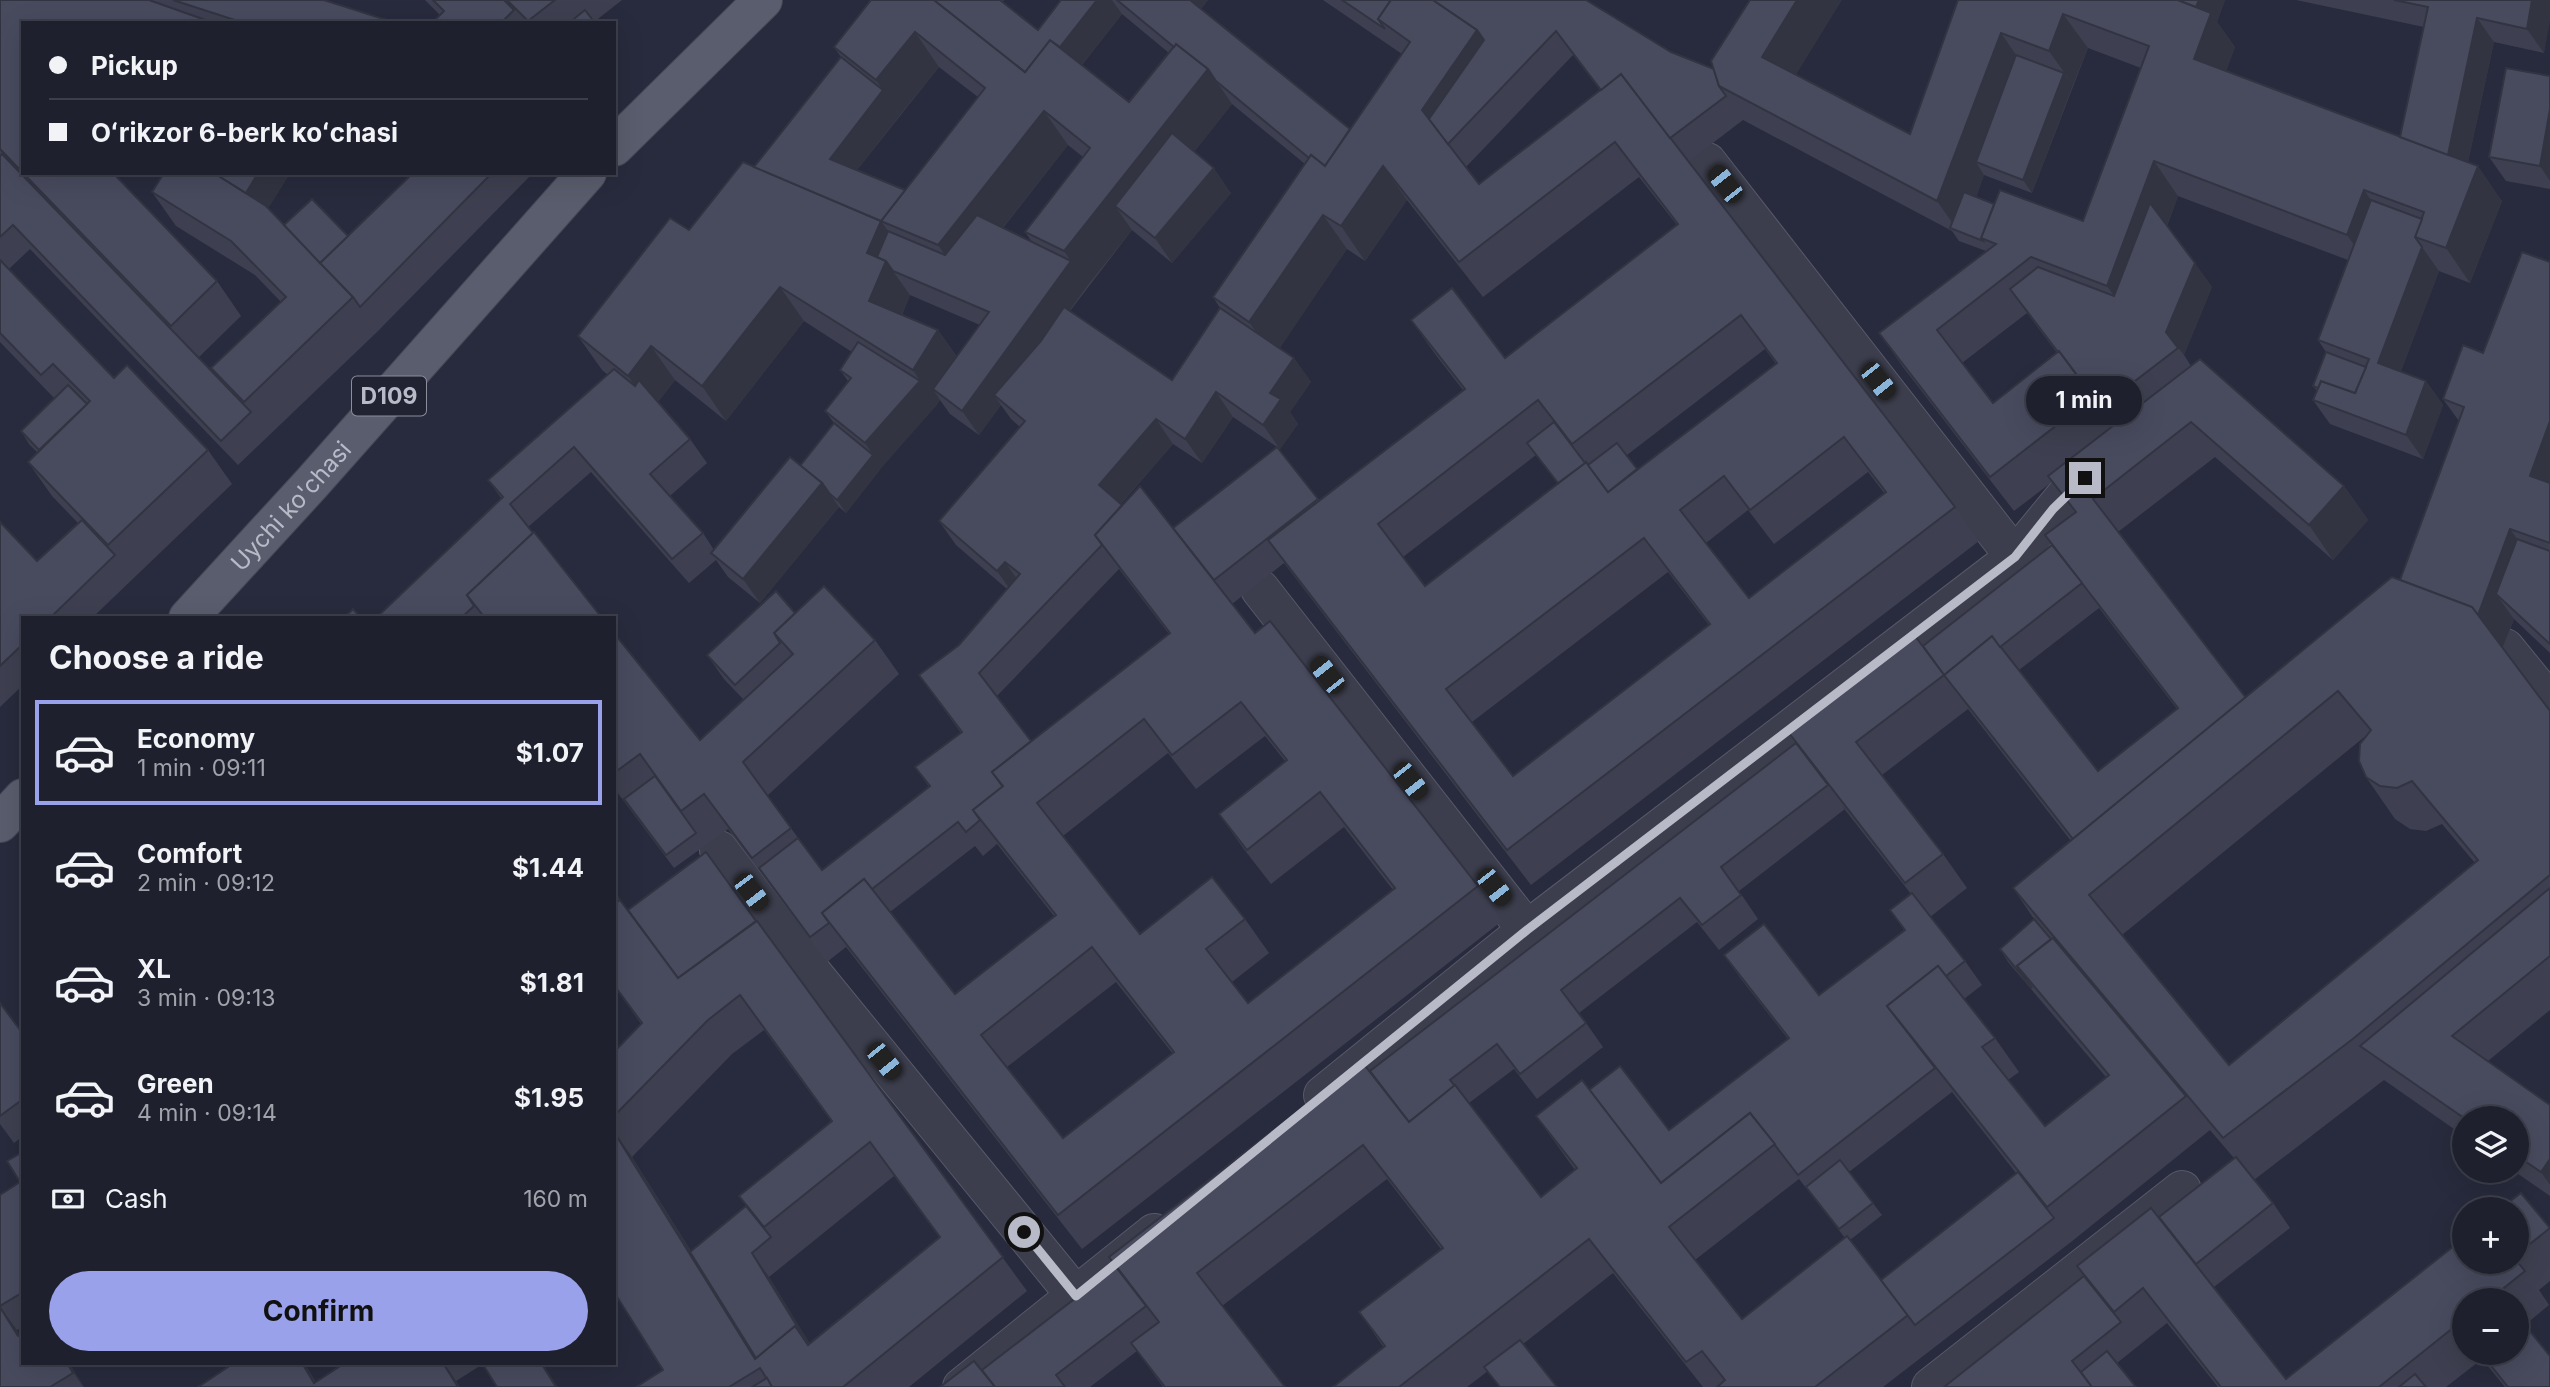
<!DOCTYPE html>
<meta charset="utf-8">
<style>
body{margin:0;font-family:Inter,sans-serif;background:#2b2d3a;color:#f1f3f6;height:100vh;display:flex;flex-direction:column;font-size:26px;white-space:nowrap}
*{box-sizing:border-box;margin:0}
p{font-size:23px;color:#a1a3aa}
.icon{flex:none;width:38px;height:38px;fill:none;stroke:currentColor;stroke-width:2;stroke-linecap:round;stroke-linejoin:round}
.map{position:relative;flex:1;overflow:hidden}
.sheet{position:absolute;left:21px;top:616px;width:595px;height:749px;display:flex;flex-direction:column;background:#1e202e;border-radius:0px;box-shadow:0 7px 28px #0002,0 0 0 2px #3c3e4a}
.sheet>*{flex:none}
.top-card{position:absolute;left:21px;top:21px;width:595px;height:154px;border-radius:0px;box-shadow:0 7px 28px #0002,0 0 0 2px #3c3e4a;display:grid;align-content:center;height:154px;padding:0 28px;background:#1e202e}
.tools{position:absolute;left:2452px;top:1106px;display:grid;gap:14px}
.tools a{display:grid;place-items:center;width:77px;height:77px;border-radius:50%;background:#1e202e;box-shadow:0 7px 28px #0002,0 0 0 2px #3c3e4a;font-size:35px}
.end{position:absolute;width:32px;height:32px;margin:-16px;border:9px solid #b8bac8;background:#111;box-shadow:0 0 0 4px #111}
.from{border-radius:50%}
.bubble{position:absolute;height:49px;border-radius:24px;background:#1e202e;box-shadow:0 7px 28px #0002,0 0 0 2px #3c3e4a;font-size:23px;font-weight:700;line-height:49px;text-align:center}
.car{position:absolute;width:21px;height:42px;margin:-21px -10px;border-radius:9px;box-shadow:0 0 5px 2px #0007;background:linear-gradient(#222 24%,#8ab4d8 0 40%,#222 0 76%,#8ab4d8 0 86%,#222 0)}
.top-card b{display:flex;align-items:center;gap:24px;height:66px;font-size:26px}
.top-card b+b{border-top:2px solid #3c3e4a}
.top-card i{width:18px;height:18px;background:#f1f3f6}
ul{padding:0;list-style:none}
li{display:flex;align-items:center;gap:21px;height:105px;margin:0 14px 10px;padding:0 14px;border:4px solid transparent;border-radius:0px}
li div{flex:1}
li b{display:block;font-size:26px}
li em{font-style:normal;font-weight:700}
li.selected{border-color:#9aa1eb}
li>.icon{width:63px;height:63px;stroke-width:1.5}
h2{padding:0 28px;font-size:32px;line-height:84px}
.pay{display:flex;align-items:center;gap:18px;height:77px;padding:0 28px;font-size:26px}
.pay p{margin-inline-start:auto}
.button{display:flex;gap:14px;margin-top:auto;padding:14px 28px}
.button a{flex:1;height:80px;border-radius:42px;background:#9aa1eb;color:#111;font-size:28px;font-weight:700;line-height:80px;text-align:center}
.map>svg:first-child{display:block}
</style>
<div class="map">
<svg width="2550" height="1387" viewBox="0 0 2550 1387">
<rect width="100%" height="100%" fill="#282b3d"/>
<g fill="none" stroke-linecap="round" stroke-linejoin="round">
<defs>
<g id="minor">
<polyline points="1707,162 2015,557"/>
<polyline points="1260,589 1527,930"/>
<polyline points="2505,648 2550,703"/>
<polyline points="719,850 814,975 1076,1296"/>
<polyline points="1323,1095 1527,930 2015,557 2071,489 2102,465"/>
<polyline points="962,1387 1154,1233"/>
<polyline points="1931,1387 2182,1190"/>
</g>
<g id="major">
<polyline points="614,147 763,0"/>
<path id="s1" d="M188 618 311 484 587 173"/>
<polyline points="0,823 23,798"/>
</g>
</defs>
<!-- minor casing -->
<use href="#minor" stroke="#575968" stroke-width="40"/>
<!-- major casing -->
<use href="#major" stroke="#454756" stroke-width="40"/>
<!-- minor -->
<use href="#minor" stroke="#3c3e4d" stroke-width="38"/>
<!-- major -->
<use href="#major" stroke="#5a5d6d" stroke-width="38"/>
</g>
<!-- wall -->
<g fill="#3e4051" fill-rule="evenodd">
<polygon points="0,0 324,0 396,23 23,23 23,173 217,281 241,316 198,358 218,378 211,368 281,302 255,275 176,226 152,192 290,173 268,208 284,225 348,236 409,177 402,173 533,173 377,332 238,465 30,249 9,269 114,378 208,450 232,484 92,618 23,618 23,685 0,707 0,522 37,561 78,523 52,496 28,462 37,452 29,444 21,431 55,399 0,342"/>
<polygon points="425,0 622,0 594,22 595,23 432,23 440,15"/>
<path d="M871 0H1004L1002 2 1038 30 1061 0H1208L1201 9 1350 129 1402 54 1323 0H1586L1671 52 1714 69 1796 75 1910 134 1958 0H2225L2217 22 2235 47 2226 71 2400 137 2424 27 2296 0H2550L2544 53 2494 42 2468 162 2502 201 2470 283 2439 271 2401 371 2426 381 2443 405 2423 459 2330 424 2313 400 2317 391 2313 386 2326 352 2318 340 2348 260 2178 196 2167 226 2212 287 2184 355 2191 366 2344 486 2368 520 2333 560 2215 457 2118 532 2246 698 2400 580 2459 421 2443 399 2483 353 2550 262V653L2514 619 2503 648 2550 711V1010L2488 1061 2550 1105V1196L2514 1171H2516V1118H2464V1136L2384 1080 2254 1180 2273 1203 2290 1228 2214 1287 2286 1379 2516 1262V1209L2521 1193 2550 1229V1281L2539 1290 2549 1305 2525 1325 2550 1387H2505L2482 1359 2446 1387H2218L2167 1323 2117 1363 2136 1387H1944L2084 1276 2077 1266 2159 1217 2234 1158 2209 1129 2210 1130 2071 1242 1883 1387H1703L1613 1273 1523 1344 1557 1387H1499L1488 1371 1467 1387H1333L1384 1348 1359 1312 1441 1249 1387 1179 1222 1306 1285 1387H1163L1137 1351 1090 1387H940L982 1370 1796 743 1789 733 1923 646 2052 546 2045 535 2074 513 2052 482 2014 511 1903 367 1879 333 1986 251 1959 241 1952 231 1743 120 1688 162 1955 507 1979 541 1531 885 1284 563 1232 604 1255 633 1478 886 1502 921 1082 1249 846 947 827 962 728 829 674 868 614 788V633L700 740 743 699 724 679 707 655 795 613 875 640 899 674 767 796 822 870 929 787 915 767 961 733 919 675 959 645 1007 589 956 545 939 521 1020 427 1011 419 1001 405 979 435 950 414 940 400 882 467 846 513 839 507 760 603 728 577 716 560 689 583 591 472 528 527 602 618H376L501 498 488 480 608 375 602 370 578 336 689 230 754 167 841 57 834 47ZM1122 14 1169 53 1129 102 1082 65ZM2088 48 2141 68 2083 221 1994 204 1976 197 1984 175 2032 193ZM1573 55 1600 90 1479 184 1466 167ZM939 67 978 97 905 190 857 170ZM1232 104 1305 164 1213 297 1220 308 1172 380 1070 311 1132 230 1172 263 1231 193 1194 152ZM1068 145 1083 157 1025 232 1032 242 1003 228ZM1639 177 1677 225 1505 358 1411 320 1435 354 1463 390 1319 500 1277 448 1280 449 1298 424 1290 412 1311 382 1294 358 1279 348 1347 249 1365 261 1407 200 1483 297ZM910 295 980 325 957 357 938 330 902 315ZM2027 313 2057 353 1993 403 1962 363ZM804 321 852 352 840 370 848 381 825 411 834 423 800 466 714 550 703 533 670 496 707 463 690 439 658 402 675 380 726 421ZM1765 349 1776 364 1637 469 1627 455ZM1233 417 1277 447 1173 528 1121 504 1173 444 1202 463ZM1536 455 1558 484 1425 586 1403 557ZM1868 472 1885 494 1749 598 1706 543 1748 510 1774 544ZM1119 569 1169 634 1031 741 997 696ZM1668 572 1709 625 1513 776 1472 722ZM2099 608 2177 709 2098 771 2019 670ZM1968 709 2071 841 2013 888 2034 919 2000 949 2008 962 2106 1077 2045 1126 2008 1080 2019 1072 1995 1038 1964 999 1982 985 1965 961 1930 917 1967 888 1943 854 1882 775ZM2368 734 2366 777 2395 819 2410 829 2426 831 2442 824 2475 863 2229 1065 2122 935ZM1265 736 1285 761 1219 814 1243 848 1271 884 1344 827 1393 890 1248 1003 1232 982 1269 953 1245 919 1140 934 1063 836 1168 753 1196 789ZM1842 806 1911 894 1890 910 1904 930 1819 995 1724 955 1741 979 1788 1039 1669 1130 1589 1090 1536 1116 1575 1170 1541 1197 1469 1103 1514 1069 1537 1099 1603 1047 1579 1013 1697 922 1719 950 1758 919 1739 891 1845 809ZM997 844 1054 916 955 994 890 912 975 846 983 856ZM1116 982 1173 1054 1063 1138 1007 1067ZM1952 1092 2016 1173 1881 1280 1850 1240 1882 1215 1849 1172ZM1799 1179 1845 1238 1742 1319 1695 1260ZM2464 1300H2516V1353H2464Z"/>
<polygon points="2550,76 2550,189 2506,181 2489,157"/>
<path d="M706 852 1027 1291 909 1387H636L663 1370 614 1292V1052L641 1024 614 986V892L628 910ZM764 1030 831 1121 739 1196 746 1206 691 1251 632 1157 732 1054ZM894 1176 939 1237 809 1343 769 1277Z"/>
<polygon points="0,1003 23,1034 23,1136 14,1143 0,1124"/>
<polygon points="23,1152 23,1327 17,1330 23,1363 69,1363 84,1387 0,1387 0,1195 20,1182"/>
<polygon points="304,1363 316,1382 345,1363 542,1363 483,1364 456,1381 460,1387 198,1387"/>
</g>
<!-- shaded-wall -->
<g fill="#323442">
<polygon points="1097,0 1112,0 1122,14 1049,106 1032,82"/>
<polygon points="1185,0 1208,0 1196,16"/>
<polygon points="1797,0 1842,0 1786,91 1762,57"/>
<polygon points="2199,0 2225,0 2217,22 2235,47 2218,93 2194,59 2194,13"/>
<polygon points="2532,0 2550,0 2550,21 2544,53 2527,29"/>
<polygon points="2063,14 2088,48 2073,85 2049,51"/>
<polygon points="2477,18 2494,42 2463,186 2446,162"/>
<polygon points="1477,30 1501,64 1447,143 1422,110"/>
<polygon points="915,32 939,67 900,115 876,80"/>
<polygon points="2001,33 2025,68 1976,162 1984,175 1962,233 1958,231 1937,201"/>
<polygon points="1208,69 1232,104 1137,224 1115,206 1132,230 1088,285 1003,402 994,395 1001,405 979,435 962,411 1071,261 1064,251"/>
<polygon points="2064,73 2073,85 2032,193 2023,180"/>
<polygon points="883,90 900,115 847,183 830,159"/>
<polygon points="2550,109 2550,181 2540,166"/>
<polygon points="1044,111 1068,145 962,279 938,245"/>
<polygon points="2154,161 2178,196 2131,320 2107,286"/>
<polygon points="1383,166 1407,200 1365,261 1341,226"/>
<polygon points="2478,166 2502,201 2470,283 2446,248"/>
<polygon points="1214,168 1231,193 1172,263 1155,238"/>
<polygon points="258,173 290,173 260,222 243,197"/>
<polygon points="2364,190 2388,224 2371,269 2347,235"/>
<polygon points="1323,215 1347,249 1274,357 1249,322"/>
<polygon points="881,221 905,255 893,271 910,295 893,335 869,301 867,253"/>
<polygon points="2422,247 2439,271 2395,387 2378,363"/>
<polygon points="2195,263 2212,287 2184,355 2166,332"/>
<polygon points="780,287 804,321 726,421 702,386"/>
<polygon points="938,330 962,365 933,389 940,400 937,405 882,467 846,513 837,500 873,455 865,443 920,381 913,370"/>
<polygon points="651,346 675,380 652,410 628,376"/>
<polygon points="1294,358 1311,382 1290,412 1298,424 1280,449 1263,425 1270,393"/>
<polygon points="2426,381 2443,405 2423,459 2406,435"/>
<polygon points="1216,392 1233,417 1202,463 1185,439"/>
<polygon points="1156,419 1173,444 1116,509 1099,485"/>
<polygon points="2550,421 2550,504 2530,476"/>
<polygon points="822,483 839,507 760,603 743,579"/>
<polygon points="2344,486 2368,520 2333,560 2309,525"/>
<polygon points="2510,529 2534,563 2496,594 2514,619 2502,649 2478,615"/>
<polygon points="1005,562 1022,586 1014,595 997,571"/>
<polygon points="614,1131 632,1157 764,1368 755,1359"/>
<polygon points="2550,1159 2550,1185 2541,1172"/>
<polygon points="752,1253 769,1277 832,1379 808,1345"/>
<polygon points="0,1307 17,1330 23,1340 23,1343"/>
<polygon points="67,1363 69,1363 84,1387 83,1387"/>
<polygon points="302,1363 304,1363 319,1387 318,1387"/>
<polygon points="444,1363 460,1387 458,1387"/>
<polygon points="541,1363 542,1363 558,1387 556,1387"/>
</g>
<!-- building -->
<g fill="#484b5e" stroke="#323442" stroke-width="2" fill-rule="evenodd">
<polygon points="0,0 149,0 214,23 23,23 23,173 0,149"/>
<polygon points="173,0 324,0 396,23 244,23"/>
<polygon points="433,0 504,0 514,10 501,23 432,23 444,11"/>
<polygon points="507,0 555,0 528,21"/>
<polygon points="871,0 934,0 1025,72 1050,40 1129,102 1176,44 1208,69 1064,251 1025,232 1090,148 1044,111 938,245 881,221 867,253 886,261 869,301 938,330 913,370 780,287 702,386 651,346 628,376 578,336 670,218 689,230 743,162 881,221 985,88 915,32 876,80 834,47"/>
<polygon points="934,0 1000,0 1038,30 1061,0 1097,0 1060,47 1050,40 1025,72"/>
<polygon points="1117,0 1190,0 1350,129 1325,166 1311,155 1309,158 1216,81 1208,69 1176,44 1174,47"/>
<polygon points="1342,0 1391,0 1378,19 1385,29"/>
<path d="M1391 0H1433L1477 30 1422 110 1479 184 1621 74 1955 507 1507 850 1268 540 1465 389 1411 320 1452 288 1505 358 1678 224 1615 142 1459 262 1383 166 1341 226 1323 215 1249 322 1213 297 1311 155 1325 166 1410 42 1378 19ZM1741 315 1777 363 1608 492 1586 462 1425 586 1378 524 1538 400 1572 444ZM1844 437 1886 492 1749 598 1680 510 1724 476 1750 510ZM1644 538 1710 624 1513 776 1446 689Z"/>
<polygon points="1433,0 1586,0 1671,52 1714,69 1719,86 1726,96 1670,138 1621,74 1601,90 1556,31 1448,144 1429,119 1484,40 1477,30"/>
<polygon points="1750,0 1797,0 1762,57 1910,134 1958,0 2178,0 2211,13 2194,59 2478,166 2446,248 2415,237 2424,212 2364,190 2347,235 2154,161 2107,286 2031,257 1937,330 1993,403 2059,351 2093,397 1990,477 1879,333 1996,244 1981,238 2000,190 2083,221 2149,46 2063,14 2049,51 2001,33 1937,201 1719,86 1711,61"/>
<polygon points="2178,0 2199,0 2196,7"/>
<polygon points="2394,0 2532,0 2527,29 2477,18 2448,155 2400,137 2428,7"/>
<polygon points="585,10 595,23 569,23"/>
<polygon points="2016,55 2064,73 2023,180 1976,162"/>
<polygon points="841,57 883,90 830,159 905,190 881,221 754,167"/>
<polygon points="2506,68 2550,76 2550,109 2540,166 2489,157"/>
<polygon points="1172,133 1214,168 1155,238 1115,206"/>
<polygon points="2,154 251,412 221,441 13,225 0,237 0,156"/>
<polygon points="23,173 113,173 217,281 171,326"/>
<polygon points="164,173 214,173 266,206 353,297 244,402 211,368 286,297 231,241 152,192"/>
<polygon points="214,173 258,173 246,193"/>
<polygon points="413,173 492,173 360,307 353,297 320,263"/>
<polygon points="1964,192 1994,204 1981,238 1983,241 1950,228"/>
<polygon points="312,199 348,236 320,263 284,225"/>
<polygon points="2371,200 2422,219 2415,237 2422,247 2378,363 2426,381 2406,435 2313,400 2321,381 2355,393 2369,359 2318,340"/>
<polygon points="2150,203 2195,263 2166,332 2178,348 2101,407 2059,351 2058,352 2010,289 2038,267 2114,296"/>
<polygon points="977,215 1071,261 962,411 933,389 989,312 893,271 886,261 877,257 888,231 945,255"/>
<polygon points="2522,252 2550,262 2550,421 2530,476 2550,483 2550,543 2510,529 2478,615 2472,607 2400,580 2464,407 2443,399 2463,345 2483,353"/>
<polygon points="0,260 114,378 127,365 208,450 108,545 28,462 90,401 53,364 41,375 0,333"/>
<polygon points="1064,307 1172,380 1220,308 1294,358 1270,393 1281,399 1263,425 1216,392 1185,439 1156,419 1099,485 1122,505 1095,535 1102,545 979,673 1031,741 992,772 1003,787 973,810 980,820 966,832 958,822 872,889 864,879 822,913 829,923 810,937 759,868 798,838 822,870 930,786 915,767 962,732 919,675 959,645 1020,574 1005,562 997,571 939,521 1025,421 994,395 1041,341"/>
<polygon points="858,342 920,381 865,443 825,411 851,378 840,370"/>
<polygon points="2326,352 2366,367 2355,393 2321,381 2318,388 2313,386"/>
<polygon points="2200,359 2344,486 2309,525 2191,422 2093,499 2246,698 2073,839 1944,675 1992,636 2098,771 2178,708 2045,535 2076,512 2048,476"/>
<polygon points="614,369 635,386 639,380 690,439 650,474 703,533 672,559 574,447 510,504 533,533 467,595 474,606 461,618 376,618 503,497 488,480"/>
<polygon points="68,385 87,404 39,450 21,431"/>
<polygon points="1554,422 1585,463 1558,483 1527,443"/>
<polygon points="834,423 873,455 837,500 830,494 822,483 800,466"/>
<polygon points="1617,443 1637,469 1608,492 1588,465"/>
<polygon points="1277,447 1318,499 1214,580 1173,528"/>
<polygon points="790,457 822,483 743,579 711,553"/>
<path d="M1140 486 1255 633 1270 621 1478 886 1058 1215 822 913 864 879 955 994 1056 915 973 810 1003 786 992 772 1170 633 1095 535ZM1241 702 1287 760 1219 814 1247 850 1320 792 1395 888 1248 1003 1206 949 1245 919 1212 877 1140 934 1037 803 1144 719 1172 755ZM1092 947 1174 1052 1063 1138 981 1035Z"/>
<polygon points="82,520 115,555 50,618 23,618 23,644 0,666 0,522 37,561"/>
<polygon points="534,532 602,618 485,618 467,595"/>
<polygon points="2517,539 2550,551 2550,644 2496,594"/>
<polygon points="2052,545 2082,583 2000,647 1992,636 1944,675 1923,646"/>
<path d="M2392 577 2472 607 2550 711V875L2354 1038 2223 1138 2013 888ZM2338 691 2371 730 2360 744 2359 761 2366 777 2380 786 2397 788 2412 781 2478 860 2229 1065 2089 895Z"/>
<polygon points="824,586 875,640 743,762 791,828 752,858 704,794 681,811 640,754 614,773 614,633 700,740 793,654 774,633"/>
<polygon points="776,591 795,613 774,633 780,643 735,685 707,655"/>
<polygon points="353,609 361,618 344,618"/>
<polygon points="1915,636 1944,675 1856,742 1943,854 1905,883 1789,733"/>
<polygon points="1796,743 1828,785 1721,867 1741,895 1702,925 1680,898 1561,990 1586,1023 1520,1074 1497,1044 1450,1080 1455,1086 1409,1122 1370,1071"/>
<polygon points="655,776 696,833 666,855 624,799"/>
<polygon points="706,852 756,921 678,978 628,910"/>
<polygon points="2550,888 2550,956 2452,1036 2550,1105 2550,1159 2541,1172 2516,1155 2516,1118 2464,1118 2360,1046"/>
<polygon points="614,892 620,900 614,904"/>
<polygon points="1912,893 1965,961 1946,976 1938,966 1887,1006 1935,1068 1798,1175 1750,1113 1661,1183 1589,1090 1620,1066 1669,1130 1789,1038 1724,955 1764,924 1819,995 1905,930 1890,910"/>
<polygon points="620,900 678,978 757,921 1003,1257 843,1387 772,1387 760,1368 729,1387 636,1387 663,1370 614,1292 614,1132 755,1359 795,1326 808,1345 940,1237 870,1142 764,1227 739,1196 832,1121 740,995 708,1020 614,1116 614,1052 642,1023 614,985 614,904"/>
<polygon points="2034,919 2051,939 2017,966 2032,988 2000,949"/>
<polygon points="2053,938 2186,1096 2047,1207 1887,1006 1938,966 1995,1038 1982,1047 2045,1126 2109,1075 2017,966"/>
<polygon points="0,1003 23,1034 23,1099 0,1116"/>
<polygon points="1362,1062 1409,1122 1455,1085 1541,1197 1577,1168 1536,1116 1582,1080 1661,1183 1750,1113 1775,1144 1669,1227 1742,1319 1847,1236 1908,1315 1815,1387 1717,1387 1725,1380 1702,1351 1686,1362 1589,1239 1399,1387 1333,1387 1385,1346 1359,1312 1443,1248 1363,1145 1197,1273 1285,1387 1165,1387 1131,1343 1159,1322 1109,1257"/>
<polygon points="23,1152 23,1292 0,1306 0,1195 20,1182 7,1161"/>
<polygon points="2236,1157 2273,1203 2196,1264 2159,1217"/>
<polygon points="1840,1160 1873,1203 1839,1229 1806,1187"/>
<polygon points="2018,1172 2054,1218 1915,1325 1881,1280"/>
<polygon points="2521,1193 2550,1228 2516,1255 2516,1209 2500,1209"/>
<polygon points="746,1206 771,1237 752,1253 803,1336 795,1326 756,1358 690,1252"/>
<polygon points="2151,1208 2286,1379 2464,1238 2464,1262 2516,1262 2516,1260 2525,1271 2499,1292 2505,1300 2464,1300 2464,1332 2458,1324 2379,1387 2221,1387 2143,1288 2114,1312 2077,1266"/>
<polygon points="1116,1267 1146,1306 1056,1375 1065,1387 995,1387 982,1370"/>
<polygon points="2084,1276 2121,1322 2072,1361 2092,1387 1944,1387"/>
<polygon points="0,1307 18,1336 23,1333 23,1363 67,1363 73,1373 50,1387 0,1387"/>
<polygon points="2516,1314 2550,1356 2550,1387 2508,1387 2481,1353 2516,1353"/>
<polygon points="1520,1340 1557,1387 1500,1387 1484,1367"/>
<polygon points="2107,1351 2136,1387 2092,1387 2081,1372"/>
<polygon points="974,1361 995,1387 940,1387"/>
<polygon points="234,1363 302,1363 314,1383 345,1363 443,1363 458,1387 198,1387"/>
<polygon points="482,1363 541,1363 556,1387 497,1387"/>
<polygon points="2415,1374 2426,1387 2399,1387"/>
<polygon points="767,1378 772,1387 752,1387"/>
</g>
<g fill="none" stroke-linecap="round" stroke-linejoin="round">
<!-- route -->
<polyline stroke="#b8bac8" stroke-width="9" points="1024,1232 1076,1296 1527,930 2015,557 2053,509 2085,478"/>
</g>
<g text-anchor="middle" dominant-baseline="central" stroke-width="7" stroke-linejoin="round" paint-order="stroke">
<!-- shield labels -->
<rect fill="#212332" stroke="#8b8d9b" stroke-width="2" x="352" y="376.5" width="74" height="39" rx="5"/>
<g font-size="23" font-weight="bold" fill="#b8bac8">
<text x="389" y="396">D109</text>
</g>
<!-- street labels -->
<g font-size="24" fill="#b8bac8" stroke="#212332">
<text stroke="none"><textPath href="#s1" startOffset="152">Uychi ko'chasi</textPath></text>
</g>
</g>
</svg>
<div class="tools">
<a><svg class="icon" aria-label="layers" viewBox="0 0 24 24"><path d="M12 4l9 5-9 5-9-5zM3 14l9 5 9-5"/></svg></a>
<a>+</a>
<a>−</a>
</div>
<i class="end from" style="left:1024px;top:1232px"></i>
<i class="end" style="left:2085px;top:478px"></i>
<div class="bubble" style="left:2026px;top:376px;width:116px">1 min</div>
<i class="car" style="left:1725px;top:184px;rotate:322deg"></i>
<i class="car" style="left:1878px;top:381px;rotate:142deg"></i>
<i class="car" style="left:1327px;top:675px;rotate:322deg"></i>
<i class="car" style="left:1410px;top:781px;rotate:142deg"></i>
<i class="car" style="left:1494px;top:887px;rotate:142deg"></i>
<i class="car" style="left:751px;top:892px;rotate:143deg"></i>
<i class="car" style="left:884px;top:1061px;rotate:141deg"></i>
<div class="top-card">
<b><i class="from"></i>Pickup</b>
<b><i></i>Oʻrikzor 6-berk koʻchasi</b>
</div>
<section class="sheet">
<h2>Choose a ride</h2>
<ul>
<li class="selected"><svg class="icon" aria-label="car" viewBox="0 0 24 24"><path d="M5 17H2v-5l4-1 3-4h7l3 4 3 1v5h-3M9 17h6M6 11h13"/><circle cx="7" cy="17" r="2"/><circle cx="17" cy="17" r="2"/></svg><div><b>Economy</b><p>1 min · 09:11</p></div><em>$1.07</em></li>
<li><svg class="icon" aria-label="car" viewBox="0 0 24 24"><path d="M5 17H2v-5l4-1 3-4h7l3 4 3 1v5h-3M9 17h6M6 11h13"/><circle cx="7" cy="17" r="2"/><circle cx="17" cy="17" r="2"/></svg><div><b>Comfort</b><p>2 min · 09:12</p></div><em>$1.44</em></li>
<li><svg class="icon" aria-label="car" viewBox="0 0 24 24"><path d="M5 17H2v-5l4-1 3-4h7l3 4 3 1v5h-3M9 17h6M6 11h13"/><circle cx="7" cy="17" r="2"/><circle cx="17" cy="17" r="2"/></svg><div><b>XL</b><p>3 min · 09:13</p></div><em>$1.81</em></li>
<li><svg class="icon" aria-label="car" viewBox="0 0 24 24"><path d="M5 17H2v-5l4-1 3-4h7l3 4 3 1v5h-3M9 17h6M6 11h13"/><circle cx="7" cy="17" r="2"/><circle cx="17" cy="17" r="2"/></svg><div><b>Green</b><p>4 min · 09:14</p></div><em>$1.95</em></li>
</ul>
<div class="pay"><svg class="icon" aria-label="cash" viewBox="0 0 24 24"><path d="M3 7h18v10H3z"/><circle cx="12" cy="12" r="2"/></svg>Cash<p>160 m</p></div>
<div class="button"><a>Confirm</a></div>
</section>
</div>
